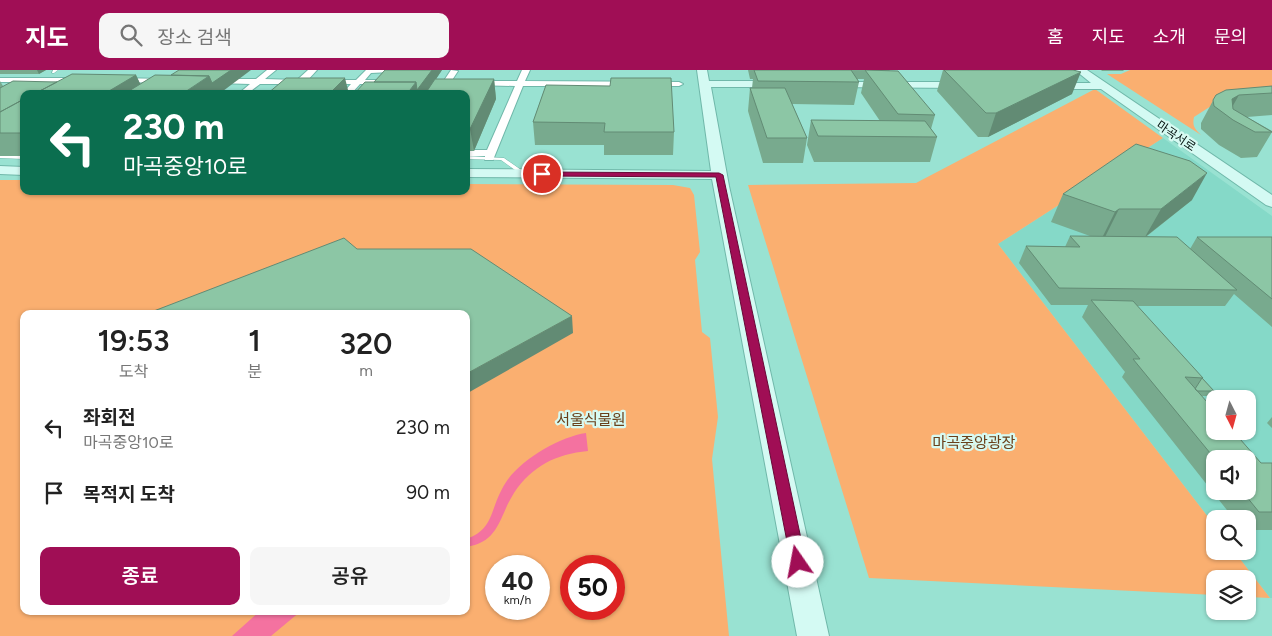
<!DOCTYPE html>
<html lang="ko">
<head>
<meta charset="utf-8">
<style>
  :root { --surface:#fff; --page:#f6f6f6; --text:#222; --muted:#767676; --accent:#a00e55 }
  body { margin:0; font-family:Figtree,"Noto Sans KR",sans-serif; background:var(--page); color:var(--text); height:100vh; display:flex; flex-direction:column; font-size:19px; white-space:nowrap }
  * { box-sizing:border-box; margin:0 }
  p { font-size:16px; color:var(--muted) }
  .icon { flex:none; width:28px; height:28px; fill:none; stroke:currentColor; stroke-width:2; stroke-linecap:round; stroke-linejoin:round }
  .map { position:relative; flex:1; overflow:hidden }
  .drawer { position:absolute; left:20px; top:240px; width:450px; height:305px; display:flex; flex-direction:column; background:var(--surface); border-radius:10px; box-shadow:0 1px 4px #0004 }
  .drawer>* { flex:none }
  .hud { position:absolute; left:20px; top:20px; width:450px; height:105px; border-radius:10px; box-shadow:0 1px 4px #0004; background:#0b6e4f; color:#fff; overflow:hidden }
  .needle { width:32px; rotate:174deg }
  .buttons { position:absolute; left:1206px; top:320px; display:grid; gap:10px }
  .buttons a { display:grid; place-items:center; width:50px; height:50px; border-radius:10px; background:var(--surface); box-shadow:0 1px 4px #0004; font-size:25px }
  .speed { position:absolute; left:485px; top:485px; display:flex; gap:10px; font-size:25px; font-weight:700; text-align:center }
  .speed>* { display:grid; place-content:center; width:65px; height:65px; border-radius:50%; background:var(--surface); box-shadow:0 1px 4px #0004; line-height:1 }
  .speed small { font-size:12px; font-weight:400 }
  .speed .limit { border:8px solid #d22; background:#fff; color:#111 }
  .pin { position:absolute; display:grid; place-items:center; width:42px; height:42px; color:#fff; margin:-21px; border:2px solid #fff; border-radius:50%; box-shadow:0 1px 5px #0007 }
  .me { position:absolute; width:55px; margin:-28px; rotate:348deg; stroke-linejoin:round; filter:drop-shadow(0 0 4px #0008) }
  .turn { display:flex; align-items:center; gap:18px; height:105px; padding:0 20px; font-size:22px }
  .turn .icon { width:65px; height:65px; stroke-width:2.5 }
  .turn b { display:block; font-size:35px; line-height:42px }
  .eta { display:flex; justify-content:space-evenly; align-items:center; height:85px; text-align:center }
  .eta b { font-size:30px; font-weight:600; line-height:35px }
  .primary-button { display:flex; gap:10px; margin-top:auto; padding:10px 20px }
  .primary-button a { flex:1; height:58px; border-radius:10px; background:var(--accent); color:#fff; font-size:20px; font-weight:600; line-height:58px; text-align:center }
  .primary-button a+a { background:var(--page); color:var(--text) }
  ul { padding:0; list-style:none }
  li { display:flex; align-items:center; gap:15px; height:65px; padding:0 20px }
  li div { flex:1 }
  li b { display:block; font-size:19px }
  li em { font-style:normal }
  header { display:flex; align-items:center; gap:30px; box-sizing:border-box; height:70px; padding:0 25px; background:var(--accent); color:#fff }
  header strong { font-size:24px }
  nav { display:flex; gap:28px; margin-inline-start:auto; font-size:18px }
  .search { width:350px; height:45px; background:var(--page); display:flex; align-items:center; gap:12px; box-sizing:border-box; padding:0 18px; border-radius:10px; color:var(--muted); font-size:19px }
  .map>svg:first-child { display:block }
</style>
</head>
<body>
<header>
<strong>지도</strong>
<div class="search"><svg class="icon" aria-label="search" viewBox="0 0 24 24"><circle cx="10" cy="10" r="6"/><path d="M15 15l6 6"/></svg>장소 검색</div>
<nav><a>홈</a><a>지도</a><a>소개</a><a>문의</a></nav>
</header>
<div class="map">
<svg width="1272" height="566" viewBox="0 0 1272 566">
  <rect width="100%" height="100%" fill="#99e2d2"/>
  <path fill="#85d9c8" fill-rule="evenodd" d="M1163 68 1272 146V528H1270L1234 481H1248V449H1215V456L998 174ZM1215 329H1248V361H1215ZM1215 389H1248V421H1215Z"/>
  <path fill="#faaf70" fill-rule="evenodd" d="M1130 0H1272V30L1222 29 1194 47C1192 56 1195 59 1201 65L1107 4H1121Z
    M1095 19 1163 68 998 174 1215 456V481H1234L1270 528 1248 527V509H1215V525L869 508 748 115 916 113Z
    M0 110H24V121H466V114L673 115 690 118 694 125 700 182 695 190 702 262 710 268 718 347 712 389 729 566H0ZM24 244H466V541H24ZM496 496H539V539H496ZM571 496H614V539H571Z"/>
  <path fill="#f472a0" d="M586 363 588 381C556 384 532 396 514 423 499 446 500 472 466 477V469C493 460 490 441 502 419 514 393 558 367 586 363Z
    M260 541H301L271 566H232Z"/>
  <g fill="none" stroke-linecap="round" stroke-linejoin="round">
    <g stroke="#70b8aa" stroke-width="1">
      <path id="lane" d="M53 0H58L54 3H52Z
        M0 86H24V89L0 88Z
        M466 86 504 88 527 104 522 105 501 90 466 89Z"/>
    </g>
    <g stroke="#70b8aa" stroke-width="2">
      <path id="street" d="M267 0H276L265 9 297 10 308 0H317C307 11 296 24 281 24L291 14H260L247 24H238L250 14 216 13 212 11 216 9H256Z
        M366 0H395L391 2 371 3 365 10H383L387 12 383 14H360L351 24H342L351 14H326L322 12 326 10H356Z
        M451 0 458 1 443 24H435Z
        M522 0H530L525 11 679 12 683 14 679 16H523L493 90H485V86H466V80H487L515 16 474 15 470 13 474 11H517Z
        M0 8H81L85 10 81 12H0Z
        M116 8 166 9 170 11 166 13 119 12 115 10Z"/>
    </g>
    <g stroke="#70b8aa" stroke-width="2">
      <path id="secondary" d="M697 0H707L709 11H781L787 14 781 17H711L729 116 829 566H797L712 109 466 107V99L711 101Z
        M1075 0H1087L1272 125V137L1266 135 1101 19H1047L1041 16 1047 13H1091Z
        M829 12H966L972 15 966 18 825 17 823 15Z
        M0 96 24 97V105L0 104Z"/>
    </g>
    <use href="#lane" fill="#fff" fill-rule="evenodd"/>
    <use href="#street" fill="#fff" fill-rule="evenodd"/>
    <use href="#secondary" fill="#d4faf3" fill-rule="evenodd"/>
  </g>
  <path fill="#78aa8e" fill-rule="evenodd" d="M0 0H46L39 4H0Z
    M385 0H442L436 9H494L496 29 474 81H466V24Z
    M748 0H889L935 45 931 59 937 67 930 92H814L807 75 811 50 880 51 861 23 864 9H857L859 12 854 35 792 34 807 68 803 93H763L748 41 750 18H752L753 9H750Z
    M943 0H1073L1072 24 988 67H978L937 21Z
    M1101 0H1124L1123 1H1102Z
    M136 5 140 14 219 24H24V86H0V11L3 16Z
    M546 15 674 62 673 85H604V75H535L533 52Z
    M1272 16V45L1247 47 1272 61V62L1257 87 1241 88 1219 75 1201 59V53L1216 25Z
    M1063 124 1192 130 1147 166 1190 179 1197 167H1272V257L1234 224 1225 236H1137L1214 321 1211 326H1201L1261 393H1272V460H1248V449H1234L1122 307 1125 302 1082 247 1088 235H1051L1019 193 1026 176 1065 177 1070 166H1090L1051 152ZM1215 389 1248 421H1215Z
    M1272 347V358L1267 353Z"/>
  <path fill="#628b74" d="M37 0H46L39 4Z
    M231 0H251L219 24H182L209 6Z
    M432 0H442L426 24H407L416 12Z
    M1081 2 1072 24 988 67 996 43Z
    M136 5 145 24H104Z
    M345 8 349 24H329Z
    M494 9 496 29 474 81 470 59Z
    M1239 25 1227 46 1232 29Z
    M1207 103 1192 130 1145 167 1161 139Z
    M1119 139 1105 167 1101 170 1115 142Z
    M572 246 573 263 466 324V304Z"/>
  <path fill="#8cc6a5" stroke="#628b74" d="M179 0H231L212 13 209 6 171 5Z
    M385 0H432L417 20 416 12H374Z
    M754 0H851L859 12 758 11Z
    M865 0 898 1 935 45 898 44Z
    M944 0H1073L1081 2 996 43H986Z
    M72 4 136 5 104 24H34Z
    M155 5 209 6 182 24H124Z
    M286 8H345L329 24H267Z
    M611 8H671L674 62H604L605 53 533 52 546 15 610 16Z
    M435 9H494L470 59H466V24H425Z
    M13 11 57 12 34 24H24V29L0 42V18Z
    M365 12H416L407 24H354Z
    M1272 16V23L1239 25 1232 29 1233 39 1272 62H1255L1233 50 1214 36 1213 30 1216 25 1226 20Z
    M750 18H785L807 68H767Z
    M24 29V63H0V42Z
    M811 50 925 51 937 67 818 66Z
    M1136 74 1190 91 1207 103 1161 139H1119L1115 142 1063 124Z
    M1070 166 1177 167 1237 220 1059 218 1026 176 1080 177Z
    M1197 167H1272V229Z
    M344 168 357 179H471L572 246 466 304V244H146Z
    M1091 230 1133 231 1203 308 1185 307 1215 341V361H1233L1261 393H1272V442H1259L1242 421H1248V389H1215L1133 289H1140Z
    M1202 308 1214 321H1197L1195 319Z"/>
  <path fill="#a00e55" stroke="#680937" d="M540 102 719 103 723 105 806 492 804 497 798 499 793 497 791 492 716 107 542 106 539 104Z"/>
  <g text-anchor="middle" stroke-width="4.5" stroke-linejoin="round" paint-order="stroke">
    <g font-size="12" fill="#000f0c" stroke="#d7faf2">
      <text transform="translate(1176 66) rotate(34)" y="4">마곡서로</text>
    </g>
    <g font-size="15" fill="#6a401a" stroke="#d7faf2">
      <text x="591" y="355">서울식물원</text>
      <text x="974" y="378">마곡중앙광장</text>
    </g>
  </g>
</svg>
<div class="buttons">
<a><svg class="needle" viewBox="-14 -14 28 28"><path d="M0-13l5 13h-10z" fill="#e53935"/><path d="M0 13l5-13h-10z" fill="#767676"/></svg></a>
<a><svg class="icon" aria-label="sound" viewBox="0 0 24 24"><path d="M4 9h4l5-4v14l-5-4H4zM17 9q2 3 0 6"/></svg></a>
<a><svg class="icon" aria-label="search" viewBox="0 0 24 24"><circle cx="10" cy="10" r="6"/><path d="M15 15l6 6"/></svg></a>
<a><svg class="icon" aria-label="layers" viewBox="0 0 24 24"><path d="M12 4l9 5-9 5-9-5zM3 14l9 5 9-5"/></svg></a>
</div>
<div class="speed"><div>40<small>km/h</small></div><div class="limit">50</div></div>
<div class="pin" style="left:542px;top:104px;background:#d93025"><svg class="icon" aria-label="arrive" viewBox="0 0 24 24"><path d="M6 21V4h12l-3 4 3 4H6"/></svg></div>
<svg class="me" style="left:798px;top:492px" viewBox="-20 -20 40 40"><circle r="19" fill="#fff"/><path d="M0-13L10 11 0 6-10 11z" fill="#a00e55"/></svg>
<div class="hud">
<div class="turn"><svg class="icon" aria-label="left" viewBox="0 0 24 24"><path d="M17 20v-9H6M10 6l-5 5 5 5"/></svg><div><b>230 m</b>마곡중앙10로</div></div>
</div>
<section class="drawer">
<div class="eta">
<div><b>19:53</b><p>도착</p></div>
<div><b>1</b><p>분</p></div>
<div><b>320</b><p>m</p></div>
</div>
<ul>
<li><svg class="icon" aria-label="left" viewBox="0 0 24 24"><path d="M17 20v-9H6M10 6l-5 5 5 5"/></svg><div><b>좌회전</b><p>마곡중앙10로</p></div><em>230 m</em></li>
<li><svg class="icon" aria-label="arrive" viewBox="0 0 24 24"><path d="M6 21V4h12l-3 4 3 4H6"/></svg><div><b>목적지 도착</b></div><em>90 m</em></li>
</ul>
<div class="primary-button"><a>종료</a><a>공유</a></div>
</section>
</div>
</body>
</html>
